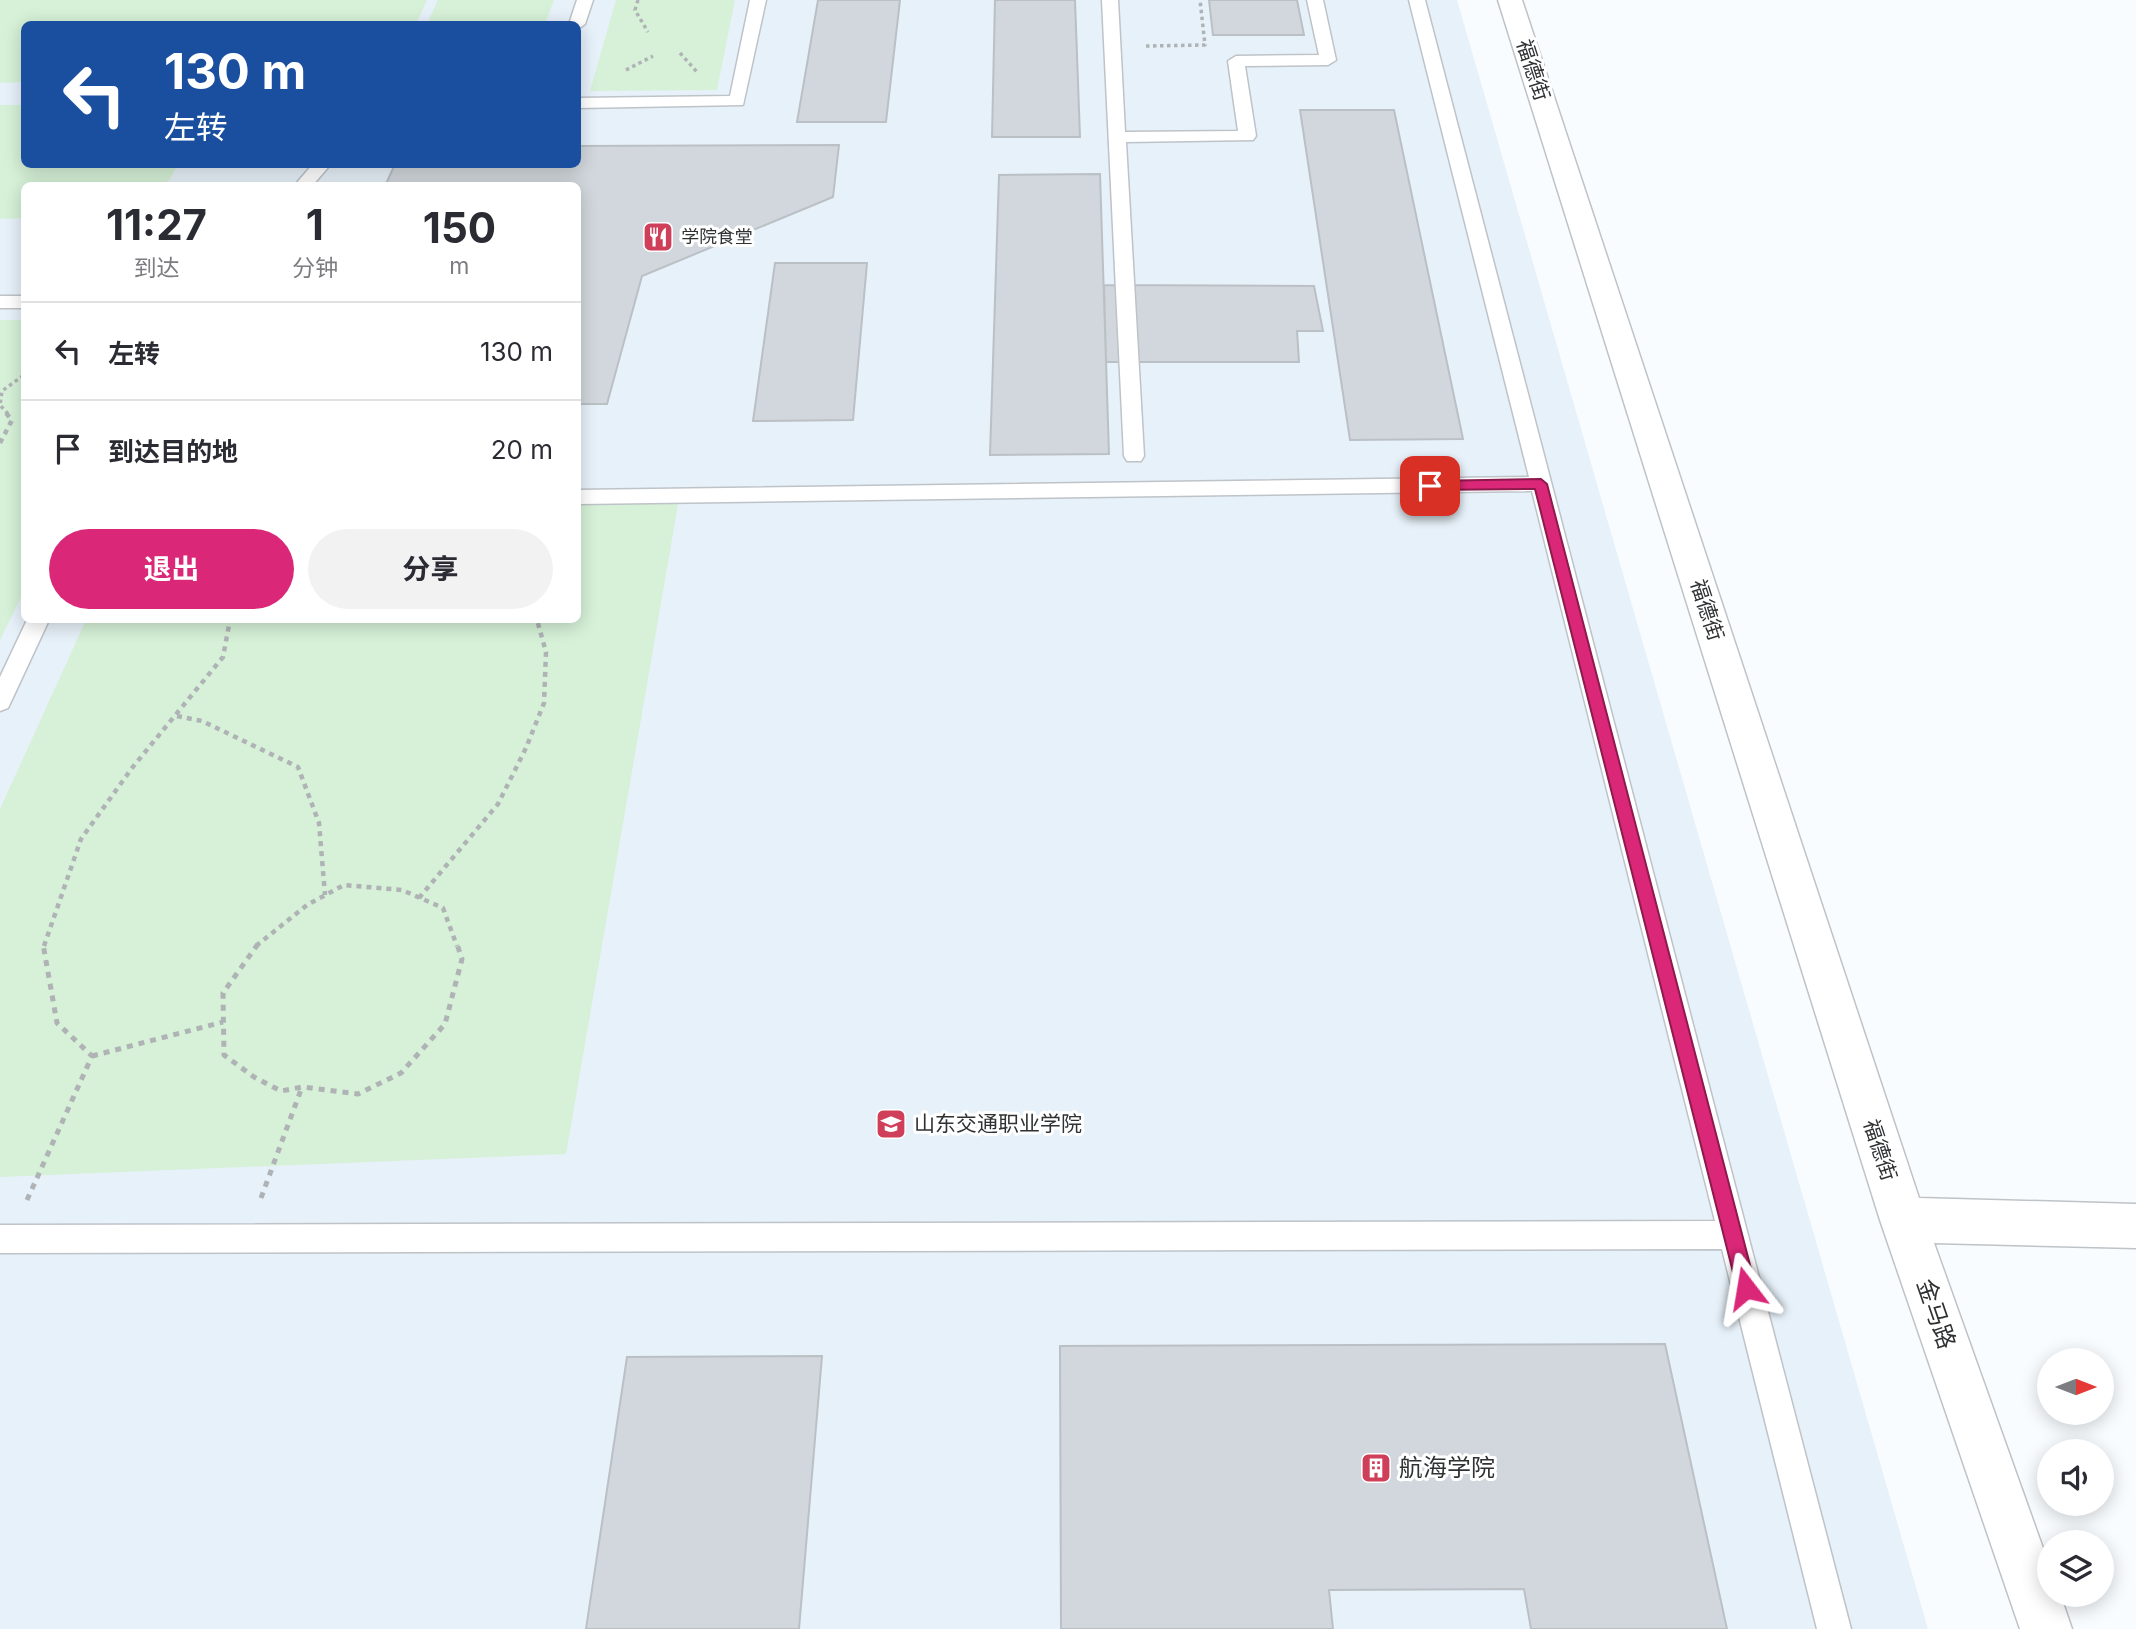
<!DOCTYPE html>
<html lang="zh">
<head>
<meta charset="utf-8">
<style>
  :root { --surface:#fff; --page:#f2f2f3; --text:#2b2b33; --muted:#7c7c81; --line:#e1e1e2; --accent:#db2777 }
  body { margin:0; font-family:Inter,"Noto Sans SC",sans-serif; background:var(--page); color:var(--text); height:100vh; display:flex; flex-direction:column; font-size:26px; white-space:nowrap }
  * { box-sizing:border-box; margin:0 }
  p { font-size:23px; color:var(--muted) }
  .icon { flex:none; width:38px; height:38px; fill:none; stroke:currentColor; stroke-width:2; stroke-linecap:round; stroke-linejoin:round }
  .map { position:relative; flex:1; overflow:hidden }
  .side { position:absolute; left:21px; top:182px; width:560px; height:441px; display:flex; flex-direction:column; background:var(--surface); border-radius:10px; box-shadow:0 4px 18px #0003 }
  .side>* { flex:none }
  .guide { position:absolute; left:21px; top:21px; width:560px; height:147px; border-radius:10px; box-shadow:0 4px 18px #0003; background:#1a4fa0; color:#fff; overflow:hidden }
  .needle { width:46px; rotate:90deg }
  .tools { position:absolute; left:2037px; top:1348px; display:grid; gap:14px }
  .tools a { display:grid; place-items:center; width:77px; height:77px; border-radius:50%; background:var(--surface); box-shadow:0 4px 18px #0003; font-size:35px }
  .pin { position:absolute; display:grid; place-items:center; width:60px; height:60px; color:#fff; margin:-30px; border-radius:14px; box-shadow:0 4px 10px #0006 }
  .me { position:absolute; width:77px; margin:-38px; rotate:346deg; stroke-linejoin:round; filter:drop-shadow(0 0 5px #0008) }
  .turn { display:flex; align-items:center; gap:24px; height:147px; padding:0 28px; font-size:32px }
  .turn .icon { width:91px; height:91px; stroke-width:2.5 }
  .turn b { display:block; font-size:49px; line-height:60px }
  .eta { display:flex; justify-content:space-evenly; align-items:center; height:119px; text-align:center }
  .eta b { font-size:42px; font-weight:700; line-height:49px }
  .primary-button { display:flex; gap:14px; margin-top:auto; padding:14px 28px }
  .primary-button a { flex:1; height:80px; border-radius:42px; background:var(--accent); color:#fff; font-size:28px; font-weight:700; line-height:80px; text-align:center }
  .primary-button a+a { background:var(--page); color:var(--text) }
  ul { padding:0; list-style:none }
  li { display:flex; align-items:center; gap:21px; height:98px; padding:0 28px; border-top:2px solid var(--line) }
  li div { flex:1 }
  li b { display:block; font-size:26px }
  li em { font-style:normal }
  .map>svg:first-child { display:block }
</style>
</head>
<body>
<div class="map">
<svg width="2136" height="1629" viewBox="0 0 2136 1629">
  <rect width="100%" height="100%" fill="#f8fcff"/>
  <path fill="#e7f1f9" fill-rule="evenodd" d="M0 0H1457L1928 1629H0ZM24 24H578V164H24ZM24 186H578V620H24Z"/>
  <path fill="#d6f1d7" d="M0 0H427L416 24H24V82L0 83Z
    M438 0H554L545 24H427Z
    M616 0H735L717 90 590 91Z
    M0 105H24V164L178 165 166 185 24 186V218L0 219Z
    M0 320H24V591L0 640Z
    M680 493 566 1154 0 1177V809L86 620H578V495Z"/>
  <path fill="#d1d7dc" stroke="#bbc0c5" stroke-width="2" d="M818 0H900L886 122H797Z
    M995 0H1075L1080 137H992Z
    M1209 0H1297L1304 35H1213Z
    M1300 110H1394L1463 439 1350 440Z
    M839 145 833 197 642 276 607 404H578V186H385L395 164H578V146Z
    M1100 174 1109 454 990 455 999 175Z
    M775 263H867L853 420 753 421Z
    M1104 285 1314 286 1323 331H1297L1299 362H1106Z
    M1665 1344 1727 1629H1531L1524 1589 1329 1590 1333 1629H1061L1060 1346Z
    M822 1356 799 1629H586L627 1357Z"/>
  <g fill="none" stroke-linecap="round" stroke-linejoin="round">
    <g stroke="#bec3c8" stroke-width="3">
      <path id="service" d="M577 0H593L585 24 578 29V24H569Z
        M750 0H766L743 105 578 108V98L730 96Z
        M1102 0H1118L1125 132 1238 131 1228 61 1236 56 1319 55 1307 0H1323L1336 60 1328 65 1245 66 1256 136 1253 140 1126 142 1144 456 1141 461H1127L1124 456Z
        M1409 0H1425L1851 1629H1817L1722 1249 0 1253V1225L1715 1221 1532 491 578 504V490L1529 477Z
        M313 164H331L312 186H294Z
        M0 296H24V308H0Z
        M27 620H49L8 708 0 711V677Z"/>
    </g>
    <g stroke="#bec3c8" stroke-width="3">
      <path id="tertiary" d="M1498 0H1522L1919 1198 2136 1204V1248L1934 1243 2049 1565V1594H2060L2072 1629H2020L1880 1220Z"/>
    </g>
    <path stroke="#afb3b5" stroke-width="3.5" stroke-dasharray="3.5 3.5" stroke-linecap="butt" d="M638 0 635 10 648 32
      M1146 46 1205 45 1200 0
      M680 53 697 72
      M626 70 653 56
      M8 414 0 405 2 391 24 375"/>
    <path stroke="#afb3b5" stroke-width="4.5" stroke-dasharray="5 5" stroke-linecap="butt" d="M0 443 12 420 6 413
      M177 716 202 721 298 767 319 823 325 895
      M419 898 498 804 526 748 544 703 546 652 537 620
      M44 946 81 839 132 768 223 657 230 620
      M256 946 307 905 344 885 402 890 443 908 457 946"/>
    <path stroke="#afb3b5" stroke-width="5" stroke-dasharray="6 6" stroke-linecap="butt" d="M258 944 223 993 224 1055 254 1077 281 1091 302 1087 358 1094 401 1073 445 1024 462 959 457 944
      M92 1056 223 1022
      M261 1198 302 1087
      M27 1200 92 1056 57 1023 43 944"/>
    <use href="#service" fill="#fff" fill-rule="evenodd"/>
    <use href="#tertiary" fill="#fff" fill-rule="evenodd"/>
  </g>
  <path fill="#db2777" stroke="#8e194d" stroke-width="2" d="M1541 479 1547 484 1756 1288 1753 1294 1746 1297 1740 1294 1737 1288 1535 489 1430 490 1424 486 1430 481Z"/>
  <defs>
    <g id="restaurant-square" transform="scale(1.575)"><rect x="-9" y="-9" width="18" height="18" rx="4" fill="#cf3f59" stroke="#fff"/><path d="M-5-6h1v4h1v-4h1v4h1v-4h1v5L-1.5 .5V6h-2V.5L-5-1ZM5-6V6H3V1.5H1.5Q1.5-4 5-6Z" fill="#fff"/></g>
    <g id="university-square" transform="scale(1.575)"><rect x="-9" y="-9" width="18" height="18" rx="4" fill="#cf3f59" stroke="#fff"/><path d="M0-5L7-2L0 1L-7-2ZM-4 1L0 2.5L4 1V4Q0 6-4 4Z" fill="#fff"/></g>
    <g id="building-square" transform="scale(1.575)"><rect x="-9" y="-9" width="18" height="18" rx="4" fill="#cf3f59" stroke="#fff"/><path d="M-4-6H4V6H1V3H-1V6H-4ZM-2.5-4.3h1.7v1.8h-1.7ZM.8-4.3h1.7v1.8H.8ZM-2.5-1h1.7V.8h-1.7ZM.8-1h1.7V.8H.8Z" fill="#fff"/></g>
  </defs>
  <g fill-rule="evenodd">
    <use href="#restaurant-square" x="658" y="237"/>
    <use href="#university-square" x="891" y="1124"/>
    <use href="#building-square" x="1376" y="1468"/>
  </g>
  <g text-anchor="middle" stroke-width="6" stroke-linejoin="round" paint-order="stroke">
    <g font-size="18" fill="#2f3133" stroke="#fff" text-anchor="start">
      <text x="681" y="243">学院食堂</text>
    </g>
    <g font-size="21" fill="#2f3133" stroke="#fff">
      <text transform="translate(1533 70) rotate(72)" y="7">福德街</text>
      <text transform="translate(1707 610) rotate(72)" y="7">福德街</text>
      <text transform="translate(1880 1150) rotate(72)" y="7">福德街</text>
    </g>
    <g font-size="21" fill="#2f3133" stroke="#fff" text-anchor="start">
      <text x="914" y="1131">山东交通职业学院</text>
    </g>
    <g font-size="24" fill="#2f3133" stroke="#fff">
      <text transform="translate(1936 1314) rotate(71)" y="8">金马路</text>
    </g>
    <g font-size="24" fill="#2f3133" stroke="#fff" text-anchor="start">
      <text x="1399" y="1476">航海学院</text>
    </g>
  </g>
</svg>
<div class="tools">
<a><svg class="needle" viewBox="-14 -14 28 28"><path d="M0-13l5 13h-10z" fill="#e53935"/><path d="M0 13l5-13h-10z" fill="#7c7c81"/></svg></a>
<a><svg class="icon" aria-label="sound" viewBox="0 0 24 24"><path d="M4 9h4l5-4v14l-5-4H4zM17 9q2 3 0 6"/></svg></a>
<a><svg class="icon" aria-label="layers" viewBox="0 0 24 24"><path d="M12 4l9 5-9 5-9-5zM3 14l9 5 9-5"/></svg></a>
</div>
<div class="pin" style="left:1430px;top:486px;background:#d93025"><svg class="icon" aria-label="arrive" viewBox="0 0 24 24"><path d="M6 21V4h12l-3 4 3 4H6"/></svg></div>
<svg class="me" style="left:1746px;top:1288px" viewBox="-20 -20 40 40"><path d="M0-17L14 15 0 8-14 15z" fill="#db2777" stroke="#fff" stroke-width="4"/></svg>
<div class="guide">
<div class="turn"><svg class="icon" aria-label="left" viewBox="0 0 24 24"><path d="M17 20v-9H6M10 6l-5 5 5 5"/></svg><div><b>130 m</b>左转</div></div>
</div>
<section class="side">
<div class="eta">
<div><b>11:27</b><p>到达</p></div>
<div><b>1</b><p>分钟</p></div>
<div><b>150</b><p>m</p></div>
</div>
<ul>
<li><svg class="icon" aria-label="left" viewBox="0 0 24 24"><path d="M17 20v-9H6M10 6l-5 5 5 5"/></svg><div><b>左转</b></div><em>130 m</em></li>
<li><svg class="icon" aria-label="arrive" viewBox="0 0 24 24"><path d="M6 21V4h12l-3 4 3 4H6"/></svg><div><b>到达目的地</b></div><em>20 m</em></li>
</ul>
<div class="primary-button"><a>退出</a><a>分享</a></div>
</section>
</div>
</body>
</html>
